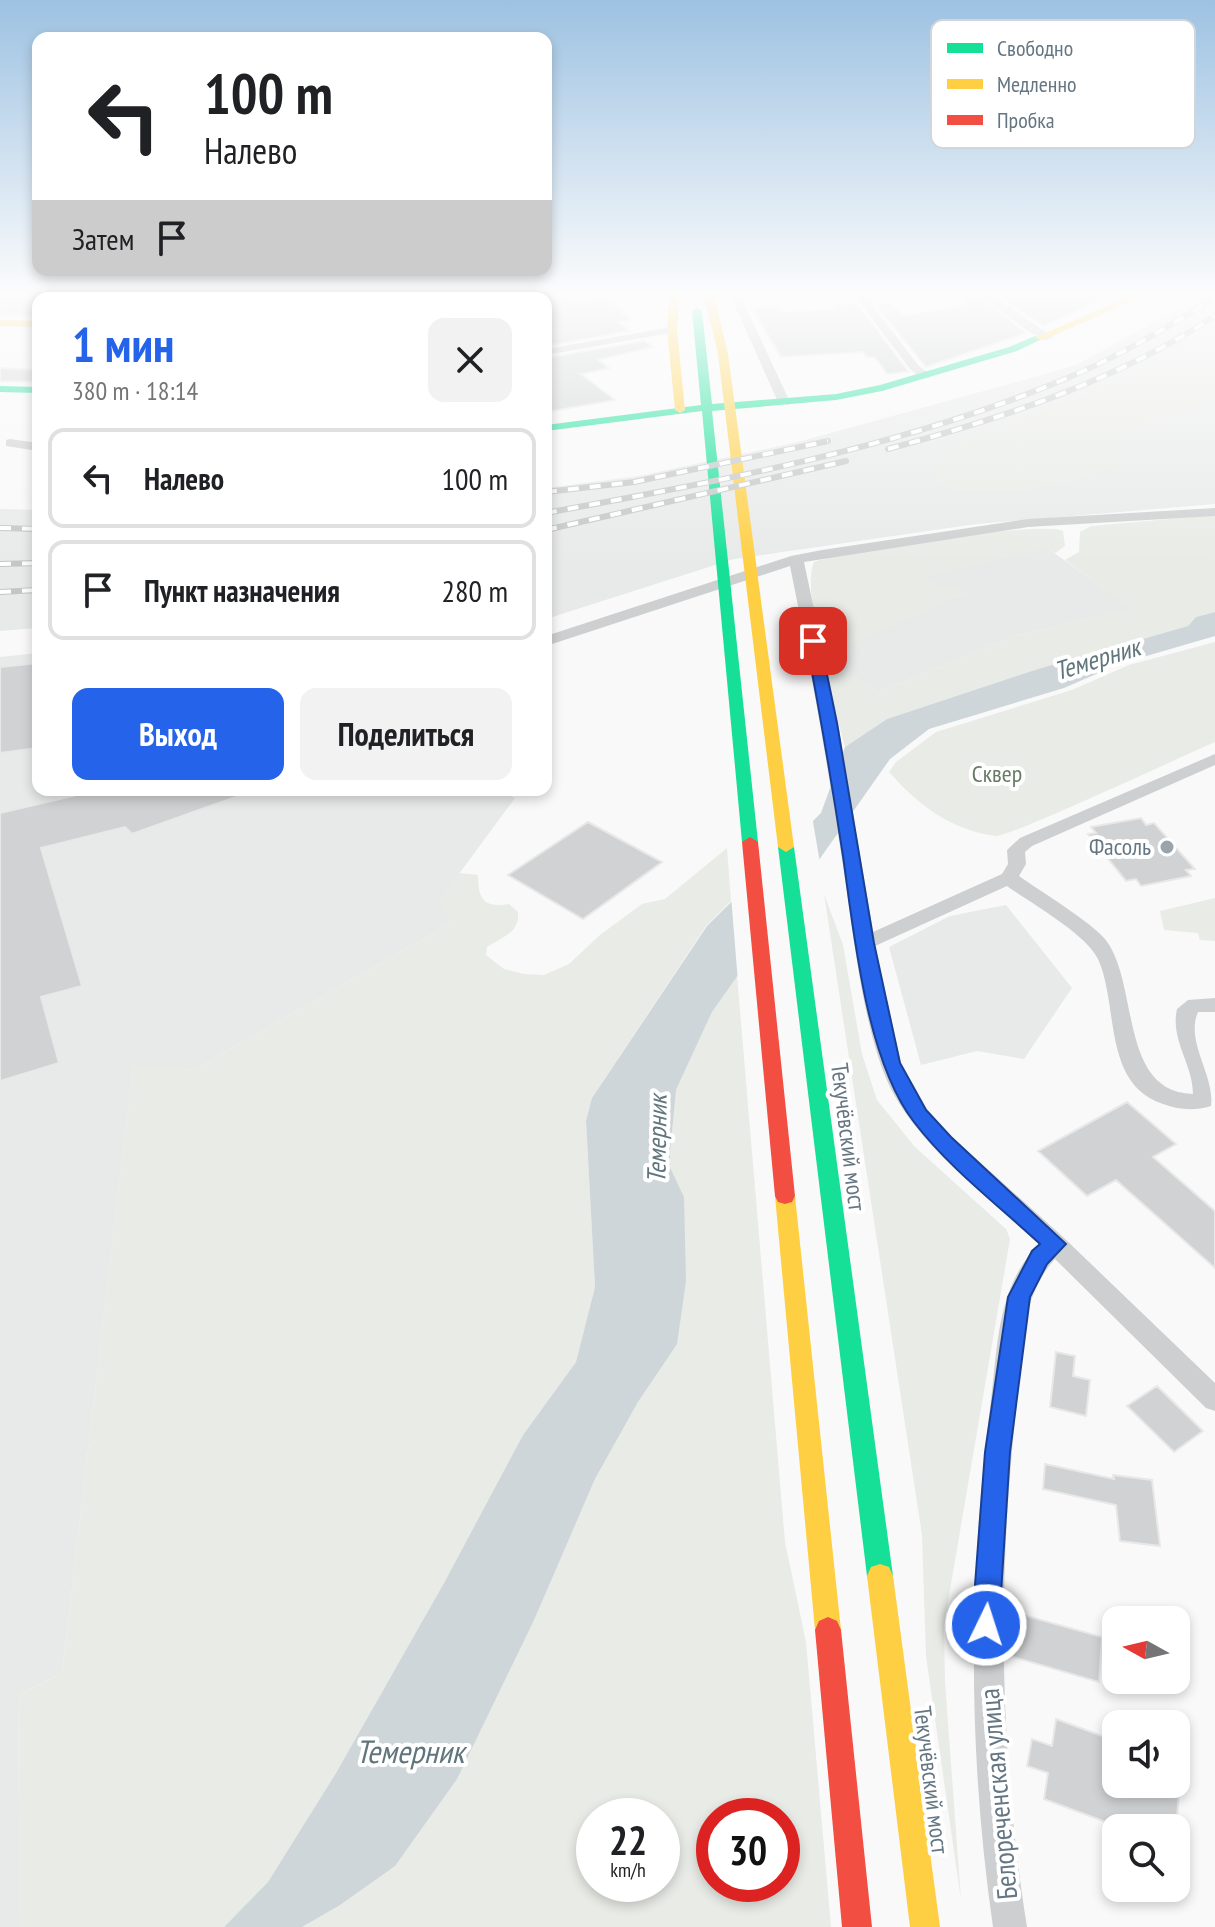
<!DOCTYPE html>
<html lang="ru">
<head>
<meta charset="utf-8">
<style>
  :root { --surface:#fff; --page:#f2f2f2; --text:#202124; --muted:#757577; --line:#e0e0e0; --accent:#2563eb }
  body { margin:0; font-family:"PT Sans Narrow",sans-serif; background:var(--page); color:var(--text); height:100vh; display:flex; flex-direction:column; font-size:30px; white-space:nowrap }
  * { box-sizing:border-box; margin:0 }
  p { font-size:26px; color:var(--muted) }
  .icon { flex:none; width:44px; height:44px; fill:none; stroke:currentColor; stroke-width:2; stroke-linecap:round; stroke-linejoin:round }
  .map { position:relative; flex:1; overflow:hidden }
  .drawer { position:absolute; left:32px; top:292px; width:520px; height:504px; display:flex; flex-direction:column; background:var(--surface); border-radius:16px; box-shadow:0 4px 12px #0003 }
  .drawer>* { flex:none }
  .top-card { position:absolute; left:32px; top:32px; width:520px; height:244px; border-radius:16px; box-shadow:0 4px 12px #0003; background:#fff; color:var(--text); overflow:hidden }
  .needle { width:52px; rotate:278deg }
  .fabs { position:absolute; left:1102px; top:1606px; display:grid; gap:16px }
  .fabs a { display:grid; place-items:center; width:88px; height:88px; border-radius:16px; background:var(--surface); box-shadow:0 4px 12px #0003; font-size:40px }
  .speed { position:absolute; left:576px; top:1798px; display:flex; gap:16px; font-size:40px; font-weight:700; text-align:center }
  .speed>* { display:grid; place-content:center; width:104px; height:104px; border-radius:50%; background:var(--surface); box-shadow:0 4px 12px #0003; line-height:1 }
  .speed small { font-size:20px; font-weight:400 }
  .speed .limit { border:12px solid #d22; background:#fff; color:#111 }
  .pin { position:absolute; display:grid; place-items:center; width:68px; height:68px; color:#fff; margin:-34px; border-radius:16px; box-shadow:0 4px 12px #0006 }
  .me { position:absolute; width:88px; margin:-44px; rotate:4deg; stroke-linejoin:round; filter:drop-shadow(0 0 6px #0008) }
  .turn { display:flex; align-items:center; gap:28px; height:168px; padding:0 40px; font-size:36px }
  .turn .icon { width:104px; height:104px; stroke-width:2.5 }
  .turn b { display:block; font-size:56px; line-height:68px }
  .then { display:flex; align-items:center; height:76px; padding:0 40px; background:#0003; gap:16px; font-size:30px }
  .round { display:grid; place-items:center; flex:none; width:84px; height:84px; border-radius:16px; background:var(--page) }
  .summary { display:flex; align-items:center; justify-content:space-between; height:136px; padding:0 40px }
  h1 { font-size:48px; font-weight:700; line-height:60px; color:var(--accent) }
  .button { display:flex; gap:16px; margin-top:auto; padding:16px 40px }
  .button a { flex:1; height:92px; border-radius:16px; background:var(--accent); color:#fff; font-size:32px; font-weight:700; line-height:92px; text-align:center }
  .button a+a { background:var(--page); color:var(--text) }
  ul { padding:0; list-style:none }
  li { display:flex; align-items:center; gap:24px; height:100px; margin:0 16px 12px; padding:0 24px; border:4px solid var(--line); border-radius:16px }
  li div { flex:1 }
  li b { display:block; font-size:30px }
  li em { font-style:normal }
  .map>svg:first-child { display:block }
</style>
</head>
<body>
<div class="map">
<svg width="1215" height="1927" viewBox="0 0 1215 1927">
  <rect width="100%" height="100%" fill="#f9f9f9"/>
  <path fill="#e8e9e9" d="M1204 295H1215V504L976 524 734 559 546 619V488L639 476 798 442 1038 376 1076 365Z
    M0 509 38 510V628L0 631Z
    M1046 547 1132 609 1018 635 878 692 823 658 885 627 952 598 967 594 945 590 922 577Z
    M38 653V790H498L515 798 439 901 451 923 195 1069 133 1066 62 1673 18 1695 20 1927H0V657Z
    M1006 905 1072 988 1024 1059 977 1051 921 1065 889 947 950 916Z"/>
  <path fill="#e8ebe6" fill-rule="evenodd" d="M1215 332V360L1209 367 1215 375V399L1207 406 1140 425 1112 447 1121 458 1117 468C1062 481 989 509 935 483L936 469 947 465 931 453 1150 368Z
    M1215 515V612L1196 617 1188 626 1038 669 887 719 845 747C836 709 800 595 814 562 843 551 1043 520 1063 531L1065 546 1055 553 1046 547 924 577 945 590 958 586 968 594 952 598 824 658 878 692 1018 635 1131 609 1065 560 1079 552 1080 532 1091 526Z
    M1215 642V742C1187 754 1010 837 996 836 951 830 918 805 889 772L896 762 936 732 1072 690 1129 665Z
    M727 848 731 901 706 926 592 1098 586 1122 595 1287 576 1362 523 1435 444 1583 336 1773 268 1882 224 1927H20L18 1695 62 1673 133 1065 195 1069 451 923 438 901 459 873 478 875C478 900 484 908 509 904L518 912C520 933 503 936 487 947L486 955 504 969 524 974 544 975 569 964 600 935 642 904 665 899Z
    M824 894 843 945 862 1054 877 1100 915 1147 1006 1229 1010 1239 944 1625 945 1682 961 1900 926 1656 922 1535Z
    M1215 898V941L1200 940 1198 933 1164 930 1160 911Z
    M737 975 785 1542 806 1642 831 1927H302L395 1866 535 1618 595 1479 638 1402 676 1344 684 1197 669 1165 676 1090 712 1012ZM594 1816H662V1884H594ZM714 1816H782V1884H714Z"/>
  <path fill="#ced6d9" d="M1215 612V636L1119 664 1064 688 929 729 890 759 712 1012 676 1090 669 1165 684 1197 686 1281 677 1344 638 1402 595 1479 535 1618 457 1779 395 1866 340 1905 302 1927H224L268 1882 336 1773 444 1583 523 1435 576 1362 595 1287 586 1121 592 1098 707 926 821 813 845 747 887 719 1038 669 1188 626 1196 617Z"/>
  <path fill="#f9f9f9" d="M812 816 820 863 738 982 731 896Z"/>
  <path fill="#d0d2d3" stroke="#e8e8e8" stroke-width="2" d="M0 295H68L64 298H38V316L0 315Z
    M546 295H558L569 302 604 298 627 312 622 313 632 320 618 322 630 331 546 346Z
    M959 295H978L1026 333 926 367 875 304 890 302 904 316 967 305Z
    M997 295H1113L1043 326Z
    M856 303 909 372 887 374 875 357H867L863 352 781 357 752 308 779 306 783 312 837 309 834 305Z
    M644 341 653 347 598 360 609 368 581 374 615 400 553 411 546 405V358Z
    M0 368 38 370V382L0 381Z
    M38 663V748L0 753V667Z
    M98 790H247V793L132 834 125 827 41 848 82 986 41 997 59 1063 0 1081V813Z
    M1141 818 1146 825 1154 823 1195 869 1186 870 1191 876 1141 886 1136 879 1126 881 1088 834 1096 833 1091 827Z
    M588 822 662 862 583 919 508 875Z
    M1127 1102 1176 1144 1153 1157 1215 1211V1268L1116 1180 1087 1196 1038 1151Z
    M1056 1352 1075 1356 1073 1376 1090 1380 1086 1416 1050 1407Z
    M1157 1386 1203 1431 1174 1452 1127 1406Z
    M1045 1464 1114 1479 1113 1475 1152 1480 1160 1546 1120 1541 1116 1505 1043 1489Z
    M1016 1613 1102 1637 1099 1682 1010 1656Z
    M1056 1719 1116 1741V1784H1180L1176 1828H1122L1044 1799 1048 1773 1027 1766 1032 1739 1052 1746Z"/>
  <g fill="none" stroke-linecap="round" stroke-linejoin="round">
    <path fill="#cecfd0" fill-rule="evenodd" d="M252 295H262V298H252Z
      M730 295H740L790 402 788 405 778 402Z
      M854 295H913L870 302 918 365 929 374V378H921L910 369Z
      M981 295H992L1053 337 1047 340 1029 332Z
      M672 327 676 328V332L546 355V349Z
      M10 439 38 443V451L6 446V440Z
      M1215 508V516L1028 527 804 562 838 723 873 932 1002 874 1008 864 1007 850 1020 838 1215 754V765L1032 846 1025 852 1026 864 1019 876C1040 891 1091 922 1105 939 1140 983 1118 1092 1193 1094 1193 1064 1170 1040 1177 1009L1188 1000 1215 998V1012H1198C1185 1042 1215 1075 1211 1106 1194 1111 1180 1110 1163 1104 1102 1084 1119 1005 1098 959 1085 933 1032 904 1007 886L875 946 901 1063 927 1109 951 1136 1063 1237 1215 1383V1411L1206 1408 1055 1259C1019 1298 1023 1353 1017 1402 997 1579 999 1752 1027 1927H993C968 1754 968 1582 990 1408 998 1351 995 1288 1039 1244 989 1197 925 1152 892 1091 862 1032 853 926 842 859 827 761 810 663 790 566L546 646V636L791 556 822 550 1028 519Z"/>
    <path fill="#16e098" fill-rule="evenodd" d="M479 295H503L497 298H472Z
      M697 308 702 311 712 404 836 394 880 385 1009 347 1035 336 1044 338 1017 351 882 391 836 400 712 411 758 842 750 847 742 842 702 411 546 431V425L701 405 692 311Z
      M0 386 38 387V393L0 392Z
      M786 842 794 847 893 1576 889 1585 880 1588 871 1585 867 1576 778 847Z"/>
    <path fill="#ffcf43" fill-rule="evenodd" d="M669 295H679L677 330 685 410 680 413 675 410 667 330Z
      M704 295H714L728 354 794 847 786 852 778 847 718 354Z
      M1133 295H1146L1043 340 1034 338Z
      M0 320 38 321V327L0 326Z
      M785 1188 792 1190 795 1196 841 1630 837 1639 828 1643 819 1639 815 1630 775 1196 778 1190Z
      M880 1564 889 1567 893 1576 940 1927H910L867 1576 871 1567Z"/>
    <path fill="#f24e42" fill-rule="evenodd" d="M750 837 758 842 795 1196 792 1202 785 1204 778 1202 775 1196 742 842Z
      M828 1617 837 1621 841 1630 872 1927H842L815 1630 819 1621Z"/>
    <g stroke="#c3c5c6" stroke-width="6">
      <path id="rail" d="M888 449C1003 418 1114 382 1215 316
        M546 492 634 482 828 441
        M546 513C721 481 900 448 1065 379 1118 357 1166 328 1215 298
        M0 528 38 529
        M546 530 846 461
        M0 564 38 563
        M0 592 38 590"/>
    </g>
    <use href="#rail" stroke="#fff" stroke-width="4" stroke-dasharray="11" stroke-linecap="butt"/>
  </g>
  <linearGradient id="sky" x2="0" y2="1"><stop stop-color="#9dc2e2"/><stop offset="0.52" stop-color="#fcfcfc"/><stop offset="1" stop-color="#fcfcfc" stop-opacity="0"/></linearGradient>
  <rect width="1215" height="565" fill="url(#sky)"/>
  <path fill="#2563eb" stroke="#184099" stroke-width="2" d="M813 637 820 641 837 723 874 943 900 1063 926 1110 951 1137 1066 1244 1047 1264 1030 1297 1010 1452 999 1625 995 1635 986 1638 976 1635 972 1625 985 1452 1008 1297 1032 1251 1040 1244C998 1205 949 1168 914 1122 866 1060 854 934 843 856 832 784 820 713 806 641Z"/>
  <circle fill="#99a4ac" stroke="#fff" stroke-width="3" cx="1167" cy="847" r="8"/>
  <g text-anchor="middle" stroke-width="8" stroke-linejoin="round" paint-order="stroke">
    <g font-size="24" fill="#687a64" stroke="#fff">
      <text x="997" y="782">Сквер</text>
    </g>
    <g font-size="24" fill="#657683" stroke="#fff" text-anchor="end">
      <text x="1151" y="855">Фасоль</text>
    </g>
    <g font-size="24" fill="#657683" stroke="#fff">
      <text transform="translate(848 1137) rotate(83)" y="8">Текучёвский мост</text>
      <text transform="translate(931 1780) rotate(83)" y="8">Текучёвский мост</text>
    </g>
    <g font-size="26" font-style="italic" fill="#60757c" stroke="#fff">
      <text transform="translate(1097 659) rotate(-17)" y="9">Темерник</text>
      <text transform="translate(657 1139) rotate(-89)" y="9">Темерник</text>
    </g>
    <g font-size="28" fill="#657683" stroke="#fff">
      <text transform="translate(998 1794) rotate(-95)" y="10">Белореченская улица</text>
    </g>
    <g font-size="32" font-style="italic" fill="#60757c" stroke="#fff">
      <text x="410" y="1763">Темерник</text>
    </g>
  </g>
  <rect x="931" y="20" width="264" height="128" rx="12" fill="#fff" stroke="#d1d6da" stroke-width="2"/>
  <rect x="947" y="43" width="36" height="10" fill="#16e098"/>
  <rect x="947" y="79" width="36" height="10" fill="#ffcf43"/>
  <rect x="947" y="115" width="36" height="10" fill="#f24e42"/>
  <g font-size="22" fill="#657683">
    <text x="997" y="56">Свободно</text>
    <text x="997" y="92">Медленно</text>
    <text x="997" y="128">Пробка</text>
  </g>
</svg>
<div class="fabs">
<a><svg class="needle" viewBox="-14 -14 28 28"><path d="M0-13l5 13h-10z" fill="#e53935"/><path d="M0 13l5-13h-10z" fill="#757577"/></svg></a>
<a><svg class="icon" aria-label="sound" viewBox="0 0 24 24"><path d="M4 9h4l5-4v14l-5-4H4zM17 9q2 3 0 6"/></svg></a>
<a><svg class="icon" aria-label="search" viewBox="0 0 24 24"><circle cx="10" cy="10" r="6"/><path d="M15 15l6 6"/></svg></a>
</div>
<div class="speed"><div>22<small>km/h</small></div><div class="limit">30</div></div>
<div class="pin" style="left:813px;top:641px;background:#d93025"><svg class="icon" aria-label="arrive" viewBox="0 0 24 24"><path d="M6 21V4h12l-3 4 3 4H6"/></svg></div>
<svg class="me" style="left:986px;top:1625px" viewBox="-20 -20 40 40"><circle r="17" fill="#2563eb" stroke="#fff" stroke-width="3"/><path d="M0-11L8 9 0 5-8 9z" fill="#fff"/></svg>
<div class="top-card">
<div class="turn"><svg class="icon" aria-label="left" viewBox="0 0 24 24"><path d="M17 20v-9H6M10 6l-5 5 5 5"/></svg><div><b>100 m</b>Налево</div></div>
<div class="then">Затем<svg class="icon" aria-label="arrive" viewBox="0 0 24 24"><path d="M6 21V4h12l-3 4 3 4H6"/></svg></div>
</div>
<section class="drawer">
<div class="summary"><div><h1>1 мин</h1><p>380 m · 18:14</p></div><a class="round"><svg class="icon" aria-label="close" viewBox="0 0 24 24"><path d="M6 6l12 12M18 6L6 18"/></svg></a></div>
<ul>
<li><svg class="icon" aria-label="left" viewBox="0 0 24 24"><path d="M17 20v-9H6M10 6l-5 5 5 5"/></svg><div><b>Налево</b></div><em>100 m</em></li>
<li><svg class="icon" aria-label="arrive" viewBox="0 0 24 24"><path d="M6 21V4h12l-3 4 3 4H6"/></svg><div><b>Пункт назначения</b></div><em>280 m</em></li>
</ul>
<div class="button"><a>Выход</a><a>Поделиться</a></div>
</section>
</div>
</body>
</html>
